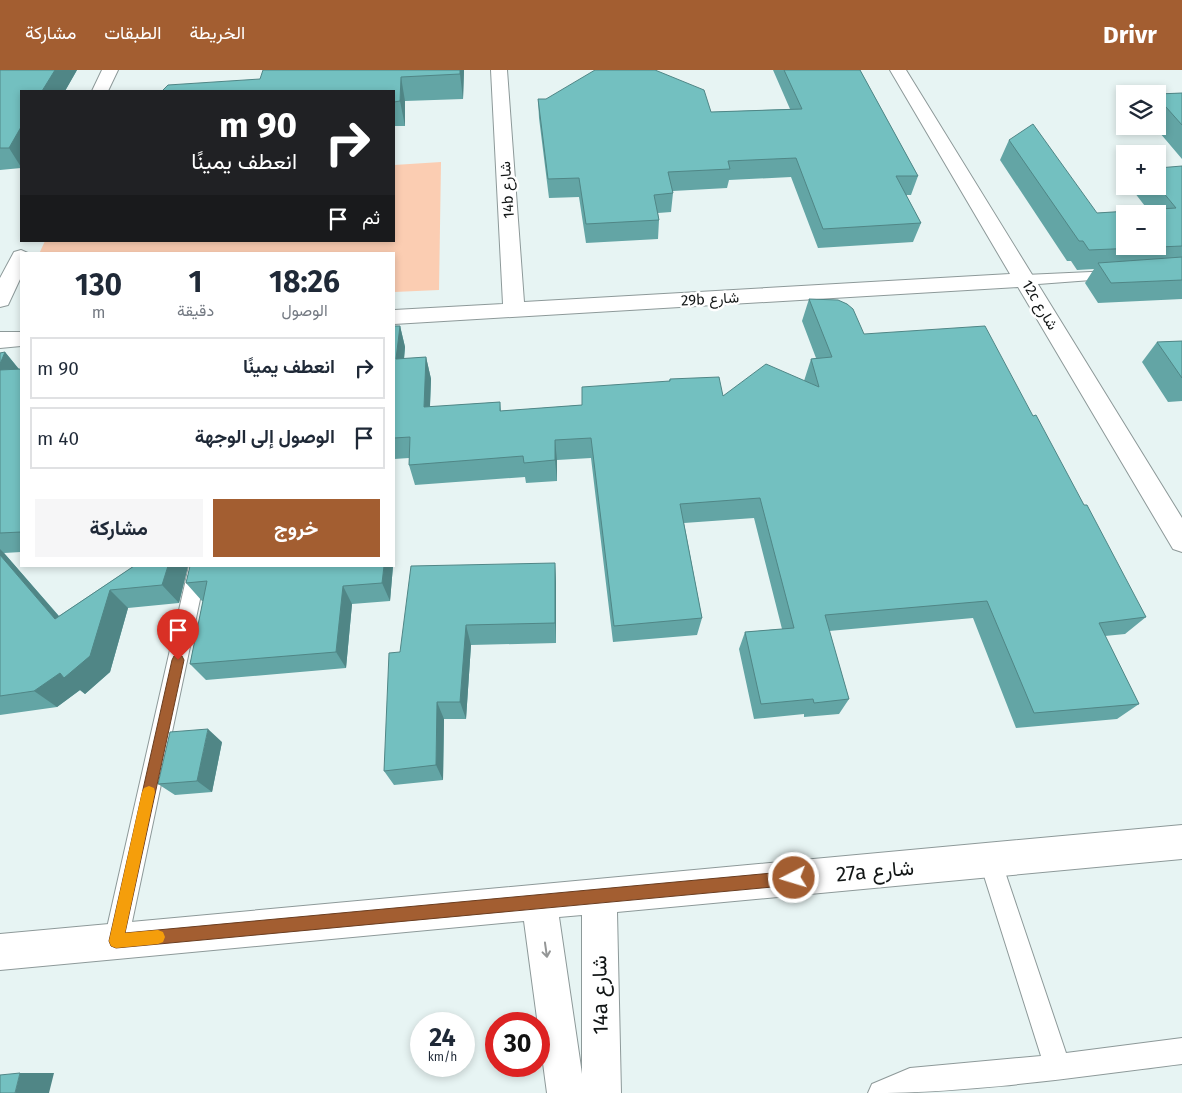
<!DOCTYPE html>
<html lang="ar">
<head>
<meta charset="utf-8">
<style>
  :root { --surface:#fff; --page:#f6f6f7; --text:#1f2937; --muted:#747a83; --line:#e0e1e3; --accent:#a35e31 }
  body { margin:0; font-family:"Fira Sans",Vazirmatn,sans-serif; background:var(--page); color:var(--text); direction:rtl; height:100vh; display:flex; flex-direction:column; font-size:19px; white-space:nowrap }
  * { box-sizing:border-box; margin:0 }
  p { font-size:16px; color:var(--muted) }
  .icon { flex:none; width:28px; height:28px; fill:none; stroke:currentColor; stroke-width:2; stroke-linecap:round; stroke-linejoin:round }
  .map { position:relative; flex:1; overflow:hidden; direction:ltr }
  .details { position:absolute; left:20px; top:182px; width:375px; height:315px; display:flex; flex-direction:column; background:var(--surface); border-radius:0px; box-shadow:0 2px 8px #0003; direction:rtl }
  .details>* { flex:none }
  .hud { position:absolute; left:20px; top:20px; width:375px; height:152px; border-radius:0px; box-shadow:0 2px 8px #0003; direction:rtl; background:#202124; color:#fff; overflow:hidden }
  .controls { position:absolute; left:1116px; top:15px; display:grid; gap:10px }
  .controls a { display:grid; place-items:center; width:50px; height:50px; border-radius:0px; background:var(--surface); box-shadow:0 2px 8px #0003; font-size:25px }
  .speed { position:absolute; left:410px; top:942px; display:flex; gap:10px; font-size:25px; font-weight:700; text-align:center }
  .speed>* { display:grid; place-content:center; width:65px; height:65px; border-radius:50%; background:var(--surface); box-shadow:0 2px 8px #0003; line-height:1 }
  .speed small { font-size:12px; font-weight:400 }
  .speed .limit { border:8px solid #d22; background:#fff; color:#111 }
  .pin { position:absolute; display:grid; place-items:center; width:42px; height:42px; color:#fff; margin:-51px -21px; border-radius:50% 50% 50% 0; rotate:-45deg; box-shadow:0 0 5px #0007 }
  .pin .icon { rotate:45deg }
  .me { position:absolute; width:55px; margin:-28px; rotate:265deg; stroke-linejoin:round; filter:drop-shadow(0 0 4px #0008) }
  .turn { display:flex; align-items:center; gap:18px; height:105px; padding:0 15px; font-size:22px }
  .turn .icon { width:65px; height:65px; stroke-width:2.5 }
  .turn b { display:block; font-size:35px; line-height:42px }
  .then { display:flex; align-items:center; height:48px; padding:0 15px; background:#0003; gap:10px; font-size:19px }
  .eta { display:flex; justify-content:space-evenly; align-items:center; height:85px; text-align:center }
  .eta b { font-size:30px; font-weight:700; line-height:35px }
  .button { display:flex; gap:10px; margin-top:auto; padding:10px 15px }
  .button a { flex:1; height:58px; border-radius:0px; background:var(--accent); color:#fff; font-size:20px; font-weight:700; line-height:58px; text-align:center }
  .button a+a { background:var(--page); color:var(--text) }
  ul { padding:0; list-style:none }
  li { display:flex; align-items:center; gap:15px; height:62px; margin:0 10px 8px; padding:0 5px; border:2px solid var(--line); border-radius:0px }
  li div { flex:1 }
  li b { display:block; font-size:19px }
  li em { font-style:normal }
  header { display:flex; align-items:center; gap:30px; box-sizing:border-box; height:70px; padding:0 25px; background:var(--accent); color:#fff }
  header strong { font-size:24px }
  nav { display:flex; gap:28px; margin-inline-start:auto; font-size:18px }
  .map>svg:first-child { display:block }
</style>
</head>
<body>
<header>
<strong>Drivr</strong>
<nav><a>الخريطة</a><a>الطبقات</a><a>مشاركة</a></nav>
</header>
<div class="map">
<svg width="1182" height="1023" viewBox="0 0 1182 1023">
  <rect width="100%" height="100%" fill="#e7f4f3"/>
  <path fill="#fbcdb2" d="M441 92 439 220 394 222V184H39L45 171H394V95Z"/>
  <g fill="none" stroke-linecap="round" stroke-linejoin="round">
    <g stroke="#8d9999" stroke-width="2">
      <path id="service" d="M1113 201 1118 202 1120 205 1118 208 1025 215 1020 213 1018 210 1020 207 1025 205Z
        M189 496H207L128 871 125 880 116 883 107 880 104 871Z
        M990 779 998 782 1001 790 1066 983 1182 968V994C1078 1007 973 1023 868 1023L872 1014 910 998 1041 986 979 790 982 782Z"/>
    </g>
    <g stroke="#8d9999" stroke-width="2">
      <path id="minor" d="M102 0H118L108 21H92Z
        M491 0H507L524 232 1010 204 890 0H906L1182 448V482L1173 479 1018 217 394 254V240L503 234Z
        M21 180 30 184H21V207L8 235 0 237V208L14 182Z
        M0 262H21V276L0 278Z
        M1182 755V789L617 842 621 1023H547L524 851 0 900V864ZM582 845V1004L559 847Z"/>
    </g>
    <use href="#service" fill="#fff" fill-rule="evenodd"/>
    <use href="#minor" fill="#fff" fill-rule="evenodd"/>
  </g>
  <path fill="#63a5a5" d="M0 0H77L65 21H21V98L0 100Z
    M263 0H464L463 29 405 31V56H394V21Z
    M773 0H860L918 106 911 125H906L921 153 913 172 818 178 791 107 729 110 727 118 673 121V123L671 142 658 143 659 150 658 169 586 173 579 127 549 128 539 48 538 29 711 42 790 39Z
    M1182 23V89L1154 56H1158V24Z
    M1009 70 1097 143 1148 140 1131 118 1132 116H1158L1182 96V229L1098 233 1085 213 1094 199 1077 200 1071 191H1067L1000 90Z
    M809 229 864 264 1033 346 1146 547 1125 564 1105 566 1139 634 1117 649 1016 658 973 548 829 561 849 629 839 644 804 647V644L754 649 739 579 745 562 782 559 754 448 684 453 702 548 697 565 613 572 591 388 557 390V411L526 413 525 407 415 415 409 395V388L394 389V256H400L405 277 404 289 426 287 431 309 430 337 500 332 501 341 582 335 669 311 670 309 723 326 804 311 811 289 816 288 802 251Z
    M1182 271V331L1168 332 1142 292 1157 272Z
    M5 282 19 299H21V482L4 483 59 546 134 496H188L179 533 128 538 110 602 85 624 80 620 57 637 0 645V283Z
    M555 493 556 514V573L471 575 466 649H444L443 710 394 715 384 701 400 582Z
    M190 496H393L390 531 352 534 346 598 206 610 190 594 203 531H202L186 513Z
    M222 672 212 722 175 725 158 714Z"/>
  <path fill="#508686" d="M55 0H77L65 21H42Z
    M460 0H464L463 29 460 4Z
    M401 7 405 31V56L400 31Z
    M21 57V97L9 78Z
    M400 256 405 277 402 311 396 289Z
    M5 282 21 302 0 304V294Z
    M426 287 431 309 429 358 424 337Z
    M555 370 557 390V411L555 390Z
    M394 456 395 460 394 481Z
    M0 479 4 483 76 566 55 549 0 485Z
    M555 493 556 514V573L555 553Z
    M168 496H188L179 533 162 515Z
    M384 496H393L390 531 382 513Z
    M343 516 352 534 346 598 336 582Z
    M110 520 128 538 110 602 85 624 80 620 57 637 34 621 60 603Z
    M466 555 471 575 466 649 460 632Z
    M437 632 444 649 443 710 436 695Z
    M208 659 222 672 212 722 197 711Z
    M20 1003H54L49 1023H15Z"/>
  <path fill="#73c0c0" stroke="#508686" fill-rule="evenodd" d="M0 0H55L42 21H21V57L9 78H0Z
    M263 0H460V4L401 7 400 31 394 32V21H162L168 15 260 9Z
    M595 0H655L704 20 711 42 802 39 784 0H860L918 106H896L921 153 823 159 796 88 728 91 730 99 668 102 673 123 654 125 659 150 586 154 579 108 548 109 538 29H546Z
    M1182 23V55L1158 28V24Z
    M1033 54 1097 143 1176 138 1158 116V98L1182 96V176L1089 180 1083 171H1079L1009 70ZM1125 144H1158V176H1125Z
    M1182 187V210L1111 213 1098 193Z
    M809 229 838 230 847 234 853 239 864 264 985 256 1033 346 1036 345 1084 435H1087L1146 547 1099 553 1139 634 1034 643 987 531 825 545 849 629 814 633 813 629 761 634 745 562 794 558 760 428 680 434 702 548 614 556 591 368 555 370V390L524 393 523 386 409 395 410 367 394 368V256H400L396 289 426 287 424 337 500 332V341L582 335V317L670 311V309L719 307 723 326 766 294 819 317 811 289 832 287Z
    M1182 271V308L1157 272Z
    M5 282 0 294V283Z
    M21 299V462L0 463V300Z
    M0 485 55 549 134 496H168L162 515 110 520 90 586 64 608 60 603 34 621 0 626Z
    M555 493V553L466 555 460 632H437L436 695 384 701 389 583 400 582 411 496Z
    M190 496H384L382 513 343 516 336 582 190 594 207 511 186 513Z
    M208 659 197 711 158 714 170 662Z
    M20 1003 15 1023H0V1005Z"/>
  <defs><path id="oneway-shaft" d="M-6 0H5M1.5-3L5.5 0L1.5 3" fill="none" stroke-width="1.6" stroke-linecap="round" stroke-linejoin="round" transform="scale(1.25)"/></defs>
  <use stroke="#949696" href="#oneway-shaft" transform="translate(546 880) rotate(82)"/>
  <path fill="#a35e31" stroke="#6a3d20" d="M178 584 182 586 184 590 125 863 794 801 799 803 801 808 799 813 794 815 116 878 111 876 109 871 172 590 174 586Z"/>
  <path fill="#f59e0b" d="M149 716 154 718 155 722 125 863 158 860 163 862 165 867 163 872 158 874 116 878 111 876 109 871 142 722 144 718Z"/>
  <g text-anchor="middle" stroke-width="5" stroke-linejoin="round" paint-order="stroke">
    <g font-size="15" fill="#121616" stroke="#fff">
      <text transform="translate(507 120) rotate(-94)" y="5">14b شارع</text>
      <text transform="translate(710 229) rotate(-3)" y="5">29b شارع</text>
      <text transform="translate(1040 235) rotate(59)" y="5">12c شارع</text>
    </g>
    <g font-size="21" fill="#121616" stroke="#fff">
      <text transform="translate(875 801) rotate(-5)" y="7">27a شارع</text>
      <text transform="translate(600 925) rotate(-91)" y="7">14a شارع</text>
    </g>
  </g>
</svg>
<div class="controls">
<a><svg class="icon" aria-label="layers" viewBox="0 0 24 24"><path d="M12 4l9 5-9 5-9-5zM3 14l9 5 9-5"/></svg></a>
<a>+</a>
<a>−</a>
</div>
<div class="speed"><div>24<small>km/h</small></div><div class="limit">30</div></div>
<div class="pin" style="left:178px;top:590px;background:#d93025"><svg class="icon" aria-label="arrive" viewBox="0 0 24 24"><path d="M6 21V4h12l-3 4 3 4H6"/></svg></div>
<svg class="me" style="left:794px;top:808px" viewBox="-20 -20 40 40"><circle r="17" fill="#a35e31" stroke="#fff" stroke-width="3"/><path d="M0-11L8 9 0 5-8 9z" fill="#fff"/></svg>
<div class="hud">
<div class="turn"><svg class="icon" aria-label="right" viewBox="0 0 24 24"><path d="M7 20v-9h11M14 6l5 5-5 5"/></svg><div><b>90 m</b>انعطف يمينًا</div></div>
<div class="then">ثم<svg class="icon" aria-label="arrive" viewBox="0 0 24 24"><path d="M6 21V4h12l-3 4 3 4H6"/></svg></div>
</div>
<section class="details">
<div class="eta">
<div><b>18:26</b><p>الوصول</p></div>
<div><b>1</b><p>دقيقة</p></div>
<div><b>130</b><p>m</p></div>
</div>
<ul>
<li><svg class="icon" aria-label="right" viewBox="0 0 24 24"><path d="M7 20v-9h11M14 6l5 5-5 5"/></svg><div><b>انعطف يمينًا</b></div><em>90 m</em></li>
<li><svg class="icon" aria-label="arrive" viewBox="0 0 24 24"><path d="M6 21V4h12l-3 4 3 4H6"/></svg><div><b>الوصول إلى الوجهة</b></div><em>40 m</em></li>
</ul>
<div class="button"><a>خروج</a><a>مشاركة</a></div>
</section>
</div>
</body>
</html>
